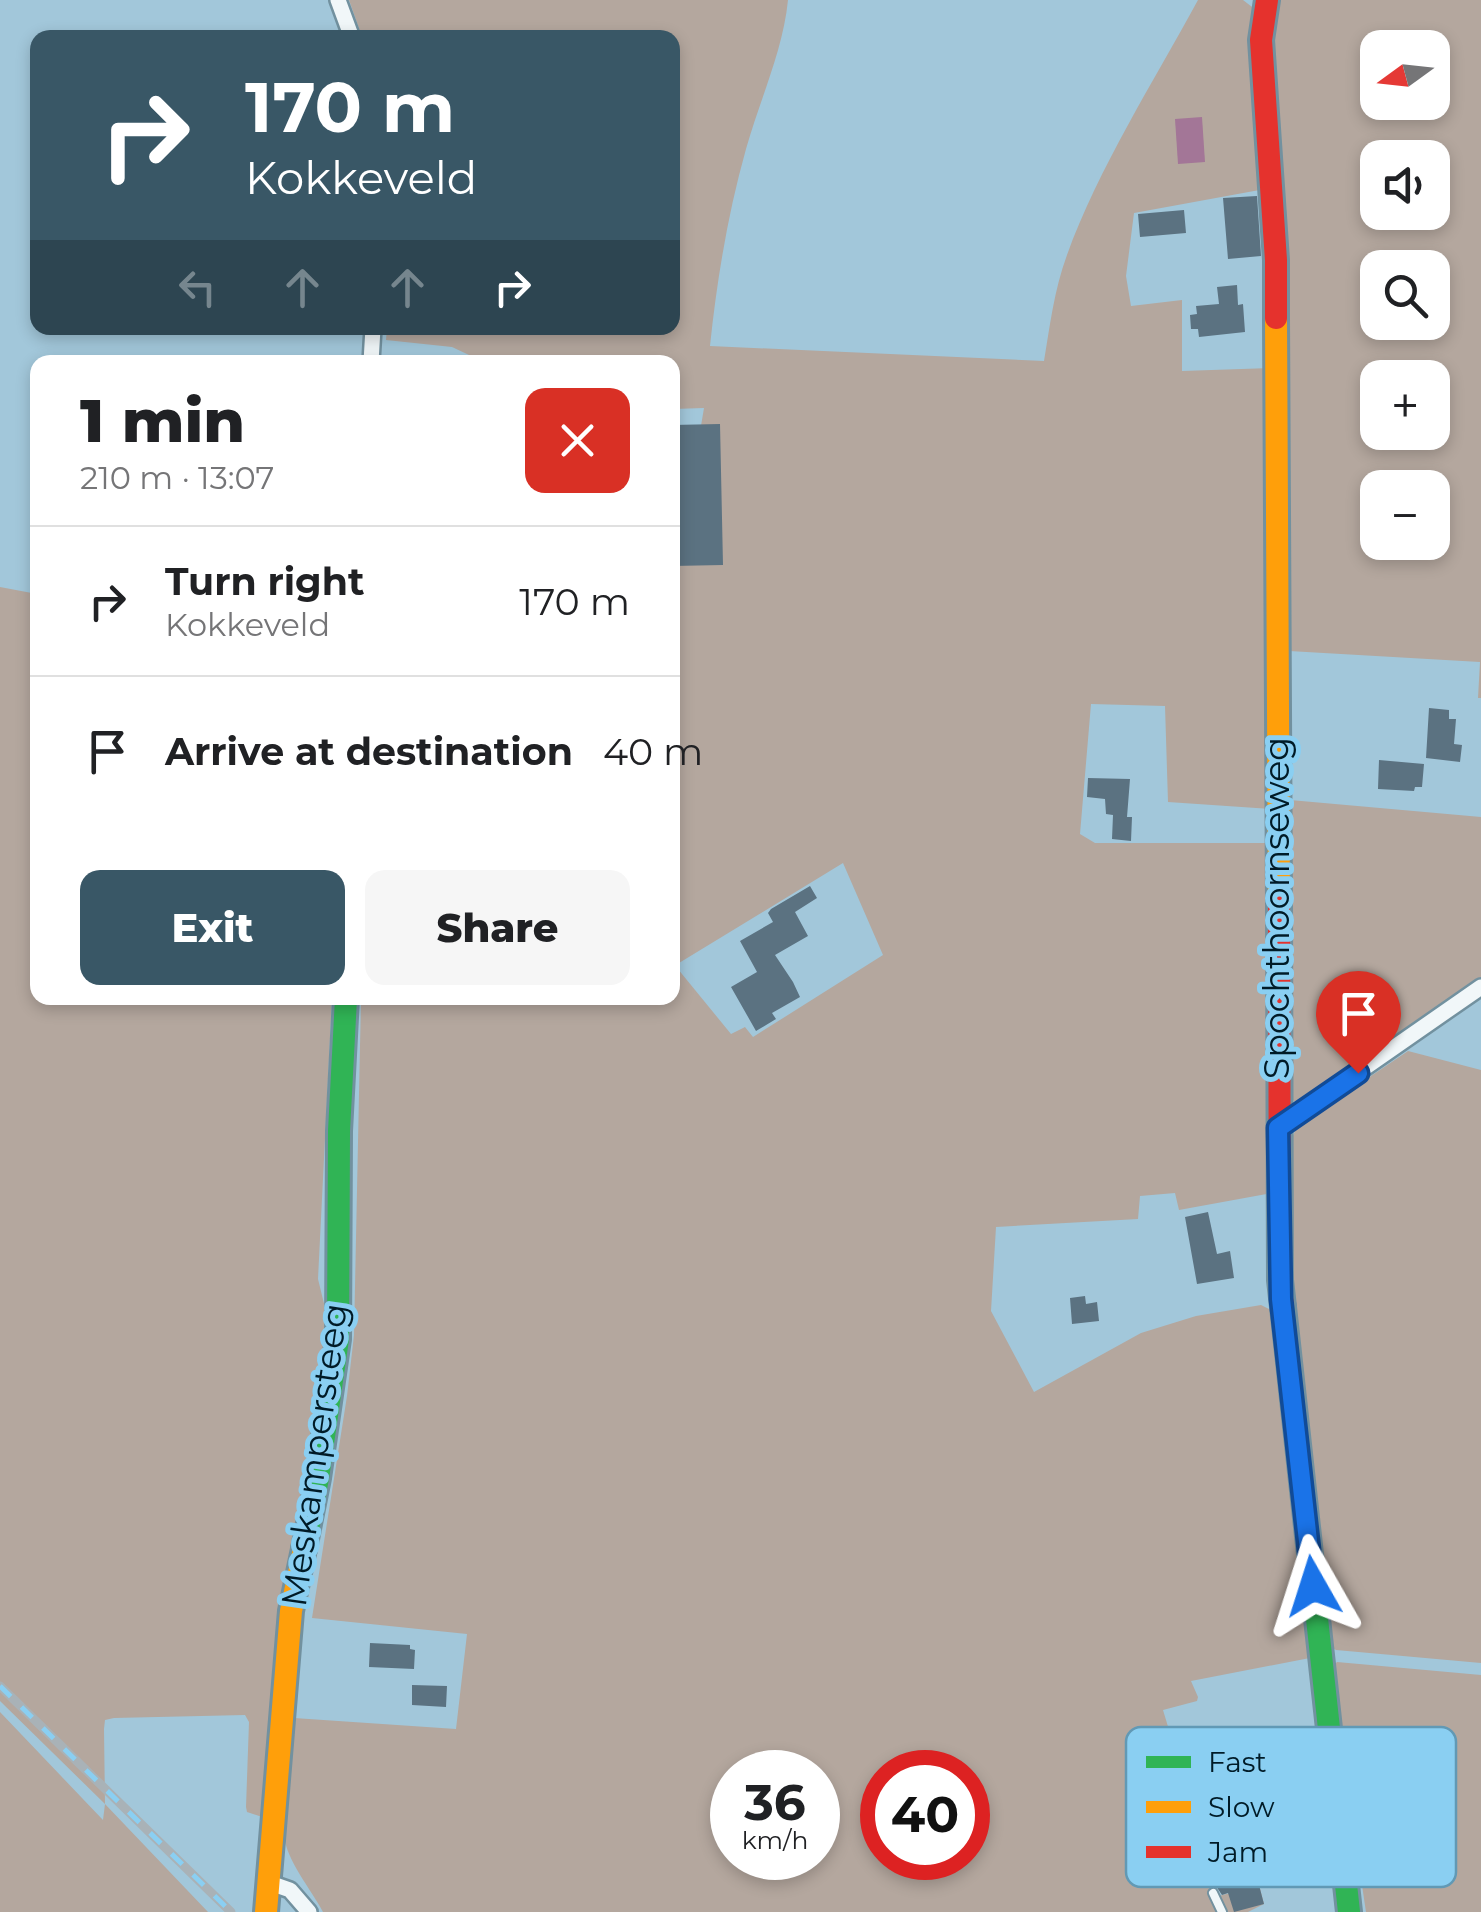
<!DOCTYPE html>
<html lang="en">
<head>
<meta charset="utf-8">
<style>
  :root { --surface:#fff; --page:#f6f6f6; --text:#202124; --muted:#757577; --line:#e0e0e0; --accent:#395766 }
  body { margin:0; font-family:Montserrat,sans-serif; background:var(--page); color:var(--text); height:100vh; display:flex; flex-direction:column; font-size:38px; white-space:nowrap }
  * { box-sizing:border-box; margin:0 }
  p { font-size:32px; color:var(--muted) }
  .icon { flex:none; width:55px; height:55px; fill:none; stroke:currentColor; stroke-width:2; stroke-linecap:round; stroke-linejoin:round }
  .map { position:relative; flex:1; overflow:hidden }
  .drawer { position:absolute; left:30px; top:355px; width:650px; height:650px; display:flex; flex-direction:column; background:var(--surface); border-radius:20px; box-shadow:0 5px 15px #0003 }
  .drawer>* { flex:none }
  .top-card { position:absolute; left:30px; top:30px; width:650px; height:305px; border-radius:20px; box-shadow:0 5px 15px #0003; background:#395766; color:#fff; overflow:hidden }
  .needle { width:65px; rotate:255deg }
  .buttons { position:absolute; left:1360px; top:30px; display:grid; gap:20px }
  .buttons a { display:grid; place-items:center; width:90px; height:90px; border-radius:20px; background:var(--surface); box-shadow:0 5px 15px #0003; font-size:50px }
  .speed { position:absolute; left:710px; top:1750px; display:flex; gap:20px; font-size:50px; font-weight:700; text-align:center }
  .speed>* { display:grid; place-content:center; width:130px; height:130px; border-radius:50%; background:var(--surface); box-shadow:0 5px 15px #0003; line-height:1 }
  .speed small { font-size:25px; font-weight:400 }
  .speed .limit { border:15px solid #d22; background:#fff; color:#111 }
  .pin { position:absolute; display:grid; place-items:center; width:85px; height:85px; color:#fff; margin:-102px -42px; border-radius:50% 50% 50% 0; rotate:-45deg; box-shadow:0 0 10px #0007 }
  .pin .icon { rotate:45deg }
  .me { position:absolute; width:110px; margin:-55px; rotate:354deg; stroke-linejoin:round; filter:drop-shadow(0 0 8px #0008) }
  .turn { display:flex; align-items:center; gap:35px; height:210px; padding:0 50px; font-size:45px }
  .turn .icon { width:130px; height:130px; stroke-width:2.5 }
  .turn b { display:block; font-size:70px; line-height:85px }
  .lanes { display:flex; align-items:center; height:95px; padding:0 50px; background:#0003; justify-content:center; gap:50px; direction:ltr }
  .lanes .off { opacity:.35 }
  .round { display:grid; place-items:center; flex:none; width:105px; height:105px; border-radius:20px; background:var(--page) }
  .summary { display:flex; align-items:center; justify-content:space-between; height:170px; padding:0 50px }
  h1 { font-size:60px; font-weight:800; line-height:75px }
  .cta { display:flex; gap:20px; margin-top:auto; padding:20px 50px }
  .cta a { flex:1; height:115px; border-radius:20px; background:var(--accent); color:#fff; font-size:40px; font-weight:800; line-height:115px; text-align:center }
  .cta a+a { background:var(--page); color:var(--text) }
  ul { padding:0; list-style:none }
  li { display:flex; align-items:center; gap:30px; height:150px; padding:0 50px; border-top:2px solid var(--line) }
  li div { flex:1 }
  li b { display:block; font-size:38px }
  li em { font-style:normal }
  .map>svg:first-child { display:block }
</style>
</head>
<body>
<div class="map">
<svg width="1481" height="1912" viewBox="0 0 1481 1912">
  <rect width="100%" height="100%" fill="#a2c7da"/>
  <path fill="#b4a79e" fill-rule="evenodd" d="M349 0H788C783 51 760 99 746 149 728 213 717 279 710 346L1044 361C1050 326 1054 290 1067 255 1098 169 1154 81 1198 0H1243L1256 10 1265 189 1134 213 1126 276 1131 306 1182 300V371L1271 368V809L1168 802 1165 706 1091 704 1080 834 1095 843H1271L1272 1193 1179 1210 1175 1193 1140 1196 1138 1219 996 1227 991 1311 1034 1392 1141 1333 1196 1316 1261 1305 1269 1309 1275 1316 1315 1657 1191 1681 1198 1697 1197 1701 1163 1710 1219 1896 1259 1885 1264 1904 1248 1912H323C311 1889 286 1860 284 1835L294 1718 456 1729 467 1634 312 1618 347 1396 354 1335 361 998H672L673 963 731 1034 745 1027 753 1037 883 955 843 863 679 963 673 952V495L690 491 704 408 673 409 672 362H484L452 347 386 340 387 328H672V38L362 37ZM732 1772H818V1858H732ZM882 1772H968V1858H882Z
    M1278 0H1481V698H1478L1480 662 1289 651 1288 265 1275 94 1273 40 1274 18ZM1378 48H1432V102H1378ZM1378 158H1432V212H1378ZM1378 268H1432V322H1378ZM1378 378H1432V432H1378ZM1378 488H1432V542H1378Z
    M0 587 37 594 38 998H332L318 1279 328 1320 325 1382 265 1818 247 1812 246 1807 249 1722 245 1715 114 1718 105 1720 104 1729 105 1804 208 1912H0V1712L103 1820 105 1804 0 1701Z
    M1290 800 1481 817V980L1310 1099 1296 1103 1292 1099 1291 1091Z
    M1408 1051 1481 1070V1663L1336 1650 1329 1646 1292 1315 1288 1147 1296 1129 1303 1122Z
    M1337 1662 1481 1675V1912H1366L1350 1805 1334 1665Z"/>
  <path fill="#a37697" d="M1202 117 1205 162 1178 164 1175 119Z"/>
  <path fill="#5b7281" d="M1257 196 1261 256 1228 259 1223 198Z
    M1184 210 1186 233 1140 237 1138 214Z
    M1237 285 1238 305 1243 304 1245 332 1199 337 1198 329H1191L1190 315 1197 314 1196 306 1219 304 1217 287Z
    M720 424 723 565 672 566V425Z
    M1429 708 1449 710V719H1456L1454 744 1462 745 1460 762 1426 758Z
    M1379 760 1424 764 1422 787H1415L1414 791 1378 789Z
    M1088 778 1130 779 1127 817H1132L1131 841 1112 839 1113 815 1106 814 1105 799 1087 797Z
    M810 886 817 898 795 912 808 936 775 955 793 982 800 997 772 1013 776 1019 756 1031 731 987 757 972 740 941 773 922 768 913 771 909Z
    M1208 1212 1217 1254 1230 1251 1234 1278 1197 1284 1185 1217Z
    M1085 1296 1086 1304 1097 1302 1099 1321 1072 1324 1070 1298Z
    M370 1643 410 1645V1649L415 1650 414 1669 369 1667Z
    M412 1685 447 1686 446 1707 412 1705Z
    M1277 1788 1297 1857 1255 1870 1264 1904 1234 1912 1228 1893 1222 1895 1216 1886 1193 1806 1219 1799 1220 1804Z"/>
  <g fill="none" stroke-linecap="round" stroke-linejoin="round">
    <g stroke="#72919f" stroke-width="12">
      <path id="lane" d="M1184 1798 1330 1768
        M1213 1893 1222 1912"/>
    </g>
    <g stroke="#72919f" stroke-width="20">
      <path id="street" d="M338 0 352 38
        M371 362 373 328
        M1278 1128 1481 987
        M270 1883 290 1890 309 1912"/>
    </g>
    <g stroke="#72919f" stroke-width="28">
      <path id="fast" d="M1283 1307 1349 1912
        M304 1549 318 1478 338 1339 339 1131 346 998"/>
    </g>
    <g stroke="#72919f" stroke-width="28">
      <path id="slow" d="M1276 318 1279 905
        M266 1912 291 1611 304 1549"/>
    </g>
    <g stroke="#72919f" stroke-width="28">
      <path id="jam" d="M1267 0 1261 40 1276 260V318
        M1279 905 1280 1280 1283 1307"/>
    </g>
    <use href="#lane" stroke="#f1f7f9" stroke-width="8"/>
    <use href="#street" stroke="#f1f7f9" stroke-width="15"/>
    <use href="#fast" stroke="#30b455" stroke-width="22"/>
    <use href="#slow" stroke="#ff9f0a" stroke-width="22"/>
    <use href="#jam" stroke="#e5322d" stroke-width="22"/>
    <g stroke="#a9b2b7" stroke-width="9">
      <path id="rail" d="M0 1686 231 1912"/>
    </g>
    <use href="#rail" stroke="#8acff2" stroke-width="5" stroke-dasharray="15" stroke-linecap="butt"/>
  </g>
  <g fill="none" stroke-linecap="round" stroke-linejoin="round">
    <g stroke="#114b97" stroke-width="25">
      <path id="route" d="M1313 1586 1281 1299 1278 1128 1358 1073"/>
    </g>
    <use href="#route" stroke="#1a73e8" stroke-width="18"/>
  </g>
  <g text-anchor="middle" stroke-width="10" stroke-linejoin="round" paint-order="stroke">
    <g font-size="35" fill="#001b27" stroke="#8acff2">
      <text transform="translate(1277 908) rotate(-90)" y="12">Spochthoornseweg</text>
      <text transform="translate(315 1455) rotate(-82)" y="12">Meskampersteeg</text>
    </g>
  </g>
  <rect x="1126" y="1727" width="330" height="160" rx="15" fill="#8acff2" stroke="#6199b5" stroke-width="2.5"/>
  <rect x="1146" y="1756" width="45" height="12" fill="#30b455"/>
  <rect x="1146" y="1801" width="45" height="12" fill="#ff9f0a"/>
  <rect x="1146" y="1846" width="45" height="12" fill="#e5322d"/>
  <g font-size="28" fill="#001b27">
    <text x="1208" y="1772">Fast</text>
    <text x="1208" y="1817">Slow</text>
    <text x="1208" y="1862">Jam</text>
  </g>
</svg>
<div class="buttons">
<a><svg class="needle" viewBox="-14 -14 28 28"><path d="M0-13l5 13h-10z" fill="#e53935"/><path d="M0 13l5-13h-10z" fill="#757577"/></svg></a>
<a><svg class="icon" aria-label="sound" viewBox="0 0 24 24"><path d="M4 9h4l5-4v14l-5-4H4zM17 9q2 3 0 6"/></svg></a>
<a><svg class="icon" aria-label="search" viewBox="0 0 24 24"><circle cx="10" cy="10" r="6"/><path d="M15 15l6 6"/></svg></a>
<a>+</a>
<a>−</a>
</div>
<div class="speed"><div>36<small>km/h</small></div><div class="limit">40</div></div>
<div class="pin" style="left:1358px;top:1073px;background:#d93025"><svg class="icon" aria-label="arrive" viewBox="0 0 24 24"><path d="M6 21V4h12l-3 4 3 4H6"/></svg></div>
<svg class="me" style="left:1313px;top:1586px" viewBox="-20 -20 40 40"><path d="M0-17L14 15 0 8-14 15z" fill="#1a73e8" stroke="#fff" stroke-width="4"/></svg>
<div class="top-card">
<div class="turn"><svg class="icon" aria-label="right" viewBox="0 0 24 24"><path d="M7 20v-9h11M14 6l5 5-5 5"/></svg><div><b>170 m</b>Kokkeveld</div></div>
<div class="lanes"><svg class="icon off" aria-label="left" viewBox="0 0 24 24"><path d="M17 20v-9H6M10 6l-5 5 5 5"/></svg><svg class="icon off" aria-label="ahead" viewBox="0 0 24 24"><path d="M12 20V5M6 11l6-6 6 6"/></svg><svg class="icon off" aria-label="ahead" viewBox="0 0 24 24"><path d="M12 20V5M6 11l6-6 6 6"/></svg><svg class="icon" aria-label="right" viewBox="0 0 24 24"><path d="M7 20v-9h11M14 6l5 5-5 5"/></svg></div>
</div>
<section class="drawer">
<div class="summary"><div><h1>1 min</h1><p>210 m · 13:07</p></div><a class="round" style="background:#d93025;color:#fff"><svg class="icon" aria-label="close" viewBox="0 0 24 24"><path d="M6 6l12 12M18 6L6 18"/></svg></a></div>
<ul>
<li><svg class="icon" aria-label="right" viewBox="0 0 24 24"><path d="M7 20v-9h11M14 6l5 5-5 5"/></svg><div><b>Turn right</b><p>Kokkeveld</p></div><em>170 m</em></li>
<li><svg class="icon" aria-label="arrive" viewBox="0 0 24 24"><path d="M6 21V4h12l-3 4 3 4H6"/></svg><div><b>Arrive at destination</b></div><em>40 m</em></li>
</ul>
<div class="cta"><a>Exit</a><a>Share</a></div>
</section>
</div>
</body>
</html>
